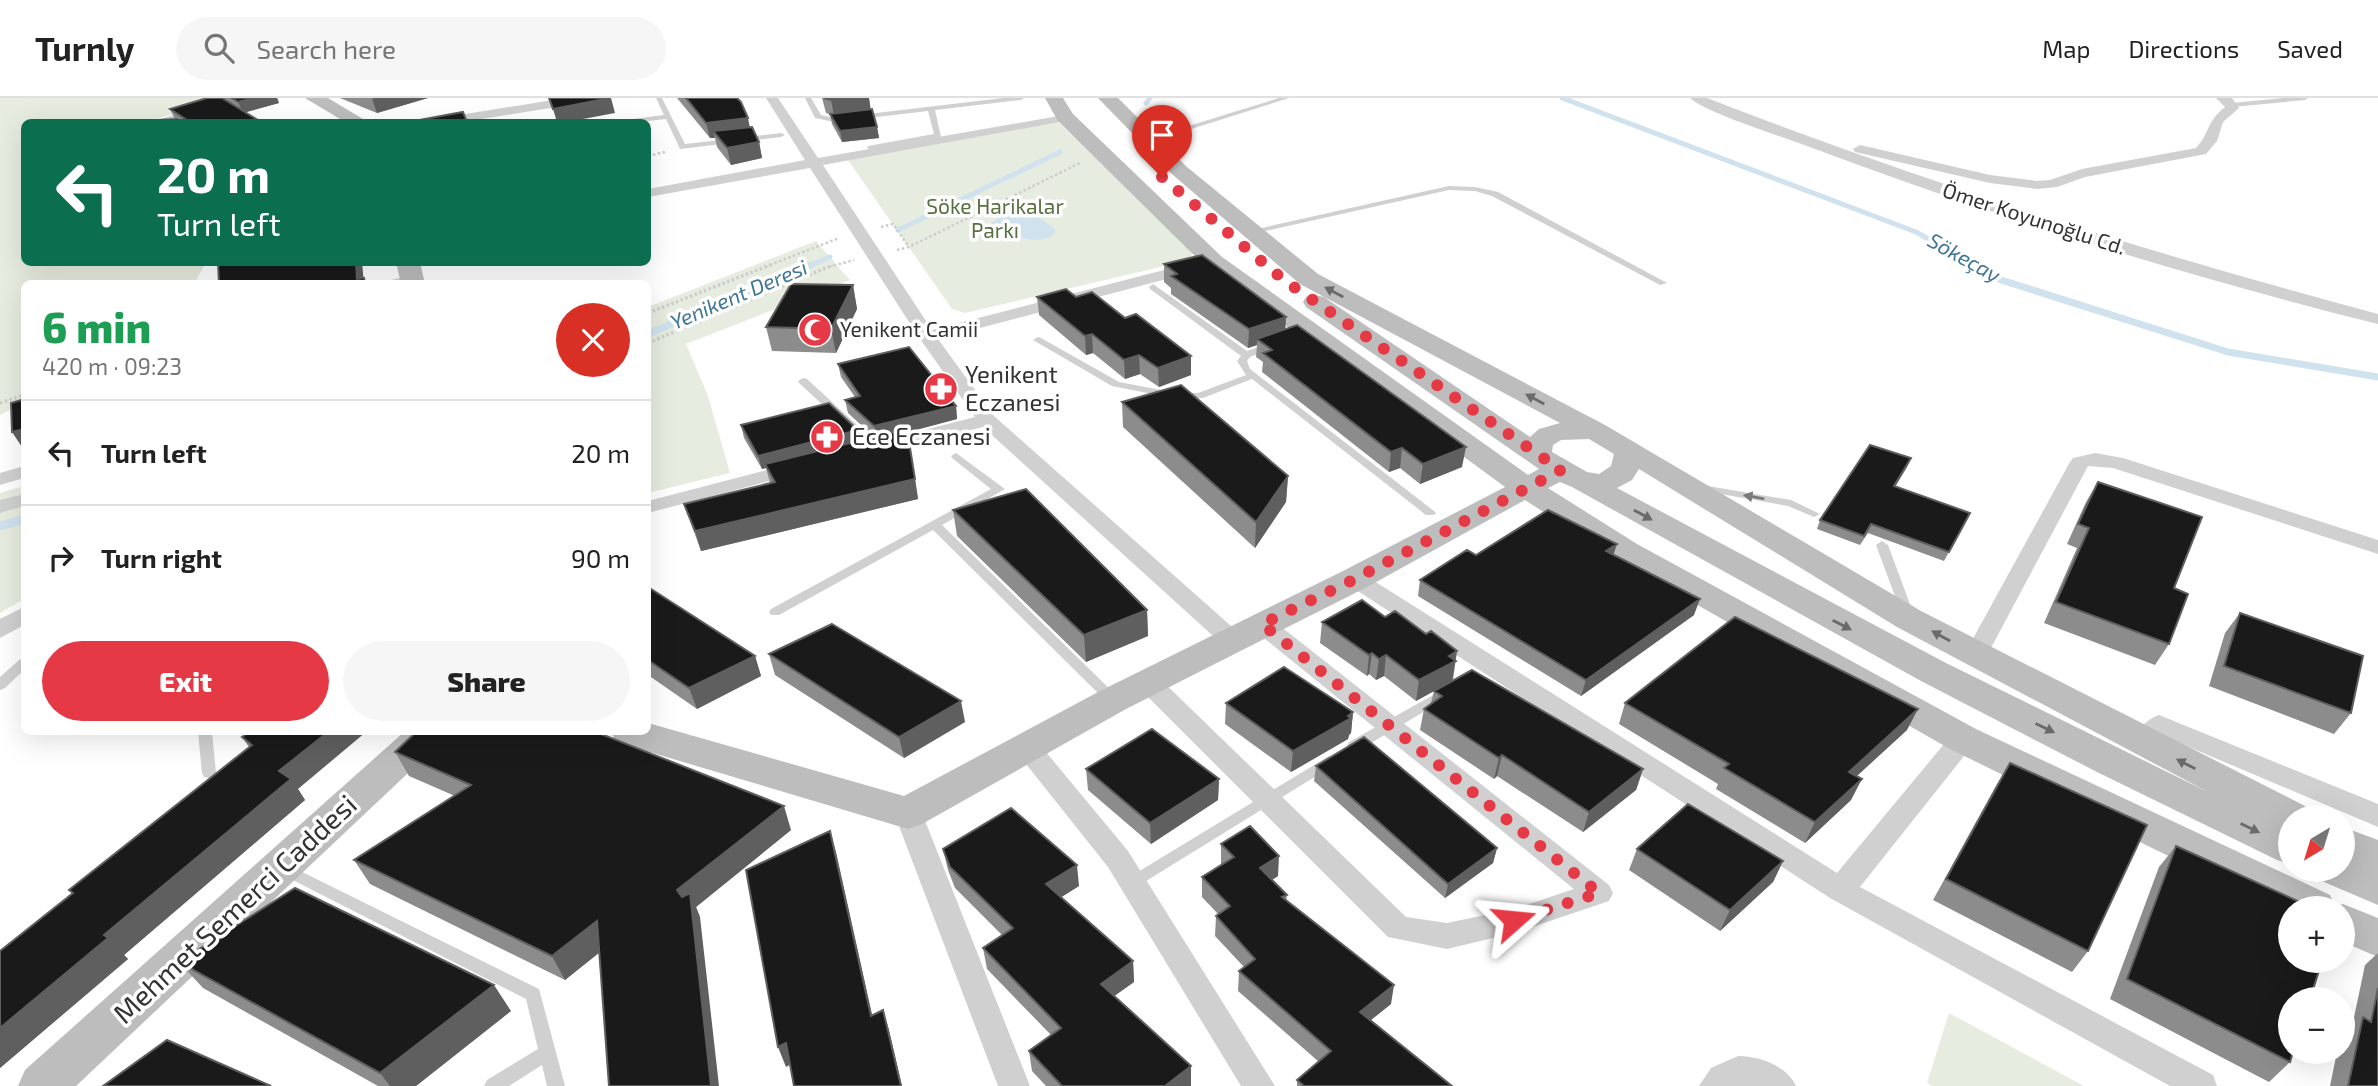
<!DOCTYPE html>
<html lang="en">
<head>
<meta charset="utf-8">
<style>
  :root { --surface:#fff; --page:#f6f6f6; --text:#222; --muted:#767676; --line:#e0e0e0; --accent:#e63946 }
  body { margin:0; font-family:"Exo 2",sans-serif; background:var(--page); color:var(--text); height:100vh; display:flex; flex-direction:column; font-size:26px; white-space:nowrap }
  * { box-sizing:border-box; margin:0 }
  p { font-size:23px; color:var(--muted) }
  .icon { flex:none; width:38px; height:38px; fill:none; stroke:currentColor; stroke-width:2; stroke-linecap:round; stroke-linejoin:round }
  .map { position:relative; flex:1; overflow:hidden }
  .details { position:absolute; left:21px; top:182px; width:630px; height:455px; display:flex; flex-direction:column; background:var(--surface); border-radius:10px; box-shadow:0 7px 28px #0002 }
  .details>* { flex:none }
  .banner { position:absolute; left:21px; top:21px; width:630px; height:147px; border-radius:10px; box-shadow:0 7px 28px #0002; background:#0b6e4f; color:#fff; overflow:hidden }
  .needle { width:46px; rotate:218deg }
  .fabs { position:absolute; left:2278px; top:707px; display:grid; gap:14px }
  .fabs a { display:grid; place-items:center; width:77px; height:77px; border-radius:50%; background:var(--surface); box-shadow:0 7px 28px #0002; font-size:35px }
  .pin { position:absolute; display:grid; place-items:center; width:60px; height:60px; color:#fff; margin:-72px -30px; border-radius:50% 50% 50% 0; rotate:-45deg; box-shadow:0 0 7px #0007 }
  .pin .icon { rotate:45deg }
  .me { position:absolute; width:77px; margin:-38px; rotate:72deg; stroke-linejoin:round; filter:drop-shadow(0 0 5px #0008) }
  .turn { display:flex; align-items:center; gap:24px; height:147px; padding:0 21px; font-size:32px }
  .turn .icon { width:91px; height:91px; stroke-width:2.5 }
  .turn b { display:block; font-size:49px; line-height:60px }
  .round { display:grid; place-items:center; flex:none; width:74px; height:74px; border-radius:37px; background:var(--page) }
  .head { display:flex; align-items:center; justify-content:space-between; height:119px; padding:0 21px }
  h1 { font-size:42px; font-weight:800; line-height:52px; color:#1e9e55 }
  .primary-button { display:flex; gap:14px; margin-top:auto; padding:14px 21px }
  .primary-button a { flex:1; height:80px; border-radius:42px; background:var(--accent); color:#fff; font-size:28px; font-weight:800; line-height:80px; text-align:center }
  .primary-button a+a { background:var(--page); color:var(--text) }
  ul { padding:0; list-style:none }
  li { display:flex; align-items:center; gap:21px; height:105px; padding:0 21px; border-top:2px solid var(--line) }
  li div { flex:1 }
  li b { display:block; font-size:26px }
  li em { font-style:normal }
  header { display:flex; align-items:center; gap:42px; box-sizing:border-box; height:98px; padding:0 35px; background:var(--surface); border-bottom:2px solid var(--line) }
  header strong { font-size:33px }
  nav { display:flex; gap:38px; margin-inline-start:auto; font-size:24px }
  .search { width:490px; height:63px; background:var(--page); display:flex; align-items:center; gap:18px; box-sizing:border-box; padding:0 24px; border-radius:38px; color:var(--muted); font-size:26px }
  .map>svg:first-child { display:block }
</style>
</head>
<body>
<header>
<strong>Turnly</strong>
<div class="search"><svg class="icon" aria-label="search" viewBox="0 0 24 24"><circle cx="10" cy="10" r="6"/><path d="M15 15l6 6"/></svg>Search here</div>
<nav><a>Map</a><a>Directions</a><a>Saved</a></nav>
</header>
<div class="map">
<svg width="2378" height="988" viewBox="0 0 2378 988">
  <rect width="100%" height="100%" fill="#fff"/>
  <path fill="#e6ecdf" d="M0 0H206L215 5 143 24H24V164L206 165 194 185 24 186V305L0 317Z
    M1058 24 1193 153 1190 162 965 215 952 211 848 62Z
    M816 143 850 182 686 246 708 298 730 375 648 395V209Z
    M24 388V501L0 515V395Z
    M1949 915 2084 988H1932L1927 985Z"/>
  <path fill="#cfe2ee" d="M1012 111C1026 112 1047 123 1056 133 1043 153 1004 132 984 130Z"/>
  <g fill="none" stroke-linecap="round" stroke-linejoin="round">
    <path stroke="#cfe2ee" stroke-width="5" d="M1562 0 1916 134 1977 169
      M1146 5 1150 0
      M898 132 1060 54
      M807 169 830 159"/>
    <path stroke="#cfe2ee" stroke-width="7" d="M1974 167 1998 181 2228 254 2378 279
      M648 236 811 167"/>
    <path stroke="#cfe2ee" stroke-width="9" d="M0 428 24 421"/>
    <path stroke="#cdcdcd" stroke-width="2.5" stroke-dasharray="2.5 2.5" stroke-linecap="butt" d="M648 58 665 54
      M881 129 893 126 909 149
      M897 152 909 149 1082 64
      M765 169 839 140
      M829 169 854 162"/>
    <path stroke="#cdcdcd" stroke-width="3.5" stroke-dasharray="2.5 2.5" stroke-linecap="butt" d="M648 215 770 167
      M648 245 833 167
      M0 305 24 297"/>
    <path fill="#d0d0d0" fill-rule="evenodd" d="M656 0H662L685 46 781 35 785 37 781 39 680 51 666 21 639 24H621L625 22 664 17Z
      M805 0H811L821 17 834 20 1003 0H1024L1021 2 935 12 941 39 871 52 867 50 868 48 934 36 928 13 834 24 815 20Z
      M1279 0H1289L1150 44 1143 42Z
      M2283 0H2308L2305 2 2232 9 2229 7 2232 5Z
      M188 13 190 14V16L161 24 157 22Z
      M1449 88 1475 89 1498 94 1667 185 1660 187 1492 98 1475 93 1449 92 1252 136 1248 133Z
      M412 177 415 178V182L396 186H375Z
      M1153 186 1247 253 1267 246H1273V250L1250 259 1247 263 1250 271 1434 413 1436 415 1434 417H1426L1252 281 1203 300 1177 301 1112 288 1033 242 1038 239 1041 240 1119 284 1177 295H1198L1246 277 1237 263 1241 258 1150 191 1149 189Z
      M803 280 807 281 880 348 881 350 880 352H872L799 285 798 283Z
      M956 355 1005 391 942 427 1118 599 1120 602 1118 605H1108L933 432 779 517H771L769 514 771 511 991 391 952 360 951 358Z
      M1702 387 1791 402 1820 416 1814 419 1788 408 1698 392 1696 390 1698 388Z
      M1882 443 1888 447 1914 517 1912 520 1908 521 1902 517 1876 447Z
      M24 560V572L5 590 0 592V579L19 562Z
      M1444 591 1449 593 1451 596 1449 599 1359 652H1349L1347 648 1349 644Z
      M198 634H212L216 675 214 679 209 680 204 679 202 675Z
      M1329 658 1334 659 1336 663 1334 667 1138 788 1133 790 1128 788 1125 784 1128 780Z
      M284 765 539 891 565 988H547L542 967 509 988H484L487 982 538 951 526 901 279 775 276 771 279 767Z"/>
    <path fill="#d0d0d0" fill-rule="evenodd" d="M565 0H595L589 4 462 24H434L441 20Z
      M766 0H778L818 60 1070 16V22L1065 23 823 67 932 232 1195 164 1201 166 1203 169 1201 172 938 241 994 318 1239 535 1243 541 1239 547 1231 549 1223 547 983 329 881 355 874 353 871 349 874 345 975 319 918 238 810 70 648 99V91L805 62Z
      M1690 0H1707C1927 86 2151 155 2378 216V226C2185 178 1993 118 1807 48 1783 39 1704 14 1690 0Z
      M2216 0H2232L2239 10 2223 24 2217 43 2206 56 2085 79 2057 89 2037 91 1990 85 1855 54 1853 51 1860 47 1990 77 2037 83 2050 82 2082 71 2196 50C2211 34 2205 25 2225 9Z
      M2095 355 2123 360 2378 442V456L2113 370 2088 368 1984 563 1976 565 1968 563 1964 557 2070 364 2073 360Z
      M797 364 804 366 807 370 804 374 648 415V403Z
      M24 368V380L0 387V375Z
      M24 396V408L0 415V402Z
      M1355 474 1363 476 1837 775 1954 634 1963 631 1972 634 1976 641 1972 648 1860 789 2213 977 2217 988H2170L1830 800 1347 486 1344 481 1347 476Z
      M24 509V527L0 540V521Z
      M1262 518 1270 520 1609 787 1613 795 1609 803 1514 835 1447 851 1388 839 1139 590 1136 584 1139 578 1148 575 1157 578 1406 819 1447 825 1514 811 1574 791 1254 532 1250 526 1254 520Z
      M2159 617 2378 706V729L2163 638C2154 650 2149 656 2134 652L2130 645C2137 633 2146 621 2159 617Z
      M1027 639 1036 642 1128 753 1275 988H1241L1108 769 1018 656 1014 649 1018 642Z
      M908 704 918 707 922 715 1030 988H998L894 715 898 707Z
      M1738 958C1760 958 1787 968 1796 988H1699L1711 970Z"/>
    <path fill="#bdbdbd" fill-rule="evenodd" d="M305 0H328L368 24H345Z
      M1045 0H1063L1073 16 1222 159 1528 377 1539 371 1306 209 1303 204 1306 199 1315 197 1324 199 1530 339 1539 331 1560 325 1300 186 1173 77 1098 0H1118L1187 69 1318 176 1605 327 1921 513 2305 708 2311 719H2291V766L2277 762 2097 674 1921 583 1572 389 1560 384 1548 390 1637 446 1976 631 2330 797 2335 808 2343 806 2378 820V859L2343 844V810H2291V818L1950 651 1615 460 1525 402 1367 489 1126 611 922 726 908 731 616 644 611 634H648V625L904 698 1100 593 1343 473 1505 389 1206 169 1058 23ZM1589 341 1614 356 1611 368 1599 376 1587 374 1552 354 1553 347 1561 342ZM1639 371 1897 529 2208 694 1946 565 1617 390 1632 382Z
      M396 164H420L425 186H401Z
      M404 634H447L441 644 76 988H18L25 972Z
      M2343 729 2378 742V807L2324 784 2318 772H2343Z"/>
  </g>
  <path fill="#8c8c8c" d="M207 0H277L279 5 245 14 261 24H179L175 21 170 11Z
    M340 0H428L377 15Z
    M677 0H737L750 29 759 44 762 60 731 67 717 49 715 40H710Z
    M822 0H869L870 11 877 29 879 40 842 44 832 26 830 16 826 15Z
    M1164 166 1286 219 1285 231 1462 369 1420 386 1400 370 1389 374 1262 274 1263 264 1256 259 1257 247 1248 250 1171 196V190L1164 184Z
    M853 187 857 211 836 255 772 253 766 229Z
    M1037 199H1076L1191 277 1159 289 1140 276 1125 281 1093 255 1086 257 1039 217Z
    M838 266 956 308 957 321 908 334 918 401 701 453 684 406 770 385 766 370 762 371 744 340 741 327 858 332 860 342 874 339 848 315 845 302 855 299 841 279Z
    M1122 304 1288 378 1286 404 1255 450 1123 329Z
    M1911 360 1895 389 1970 415 1944 463 1868 435 1860 447 1817 431 1820 422Z
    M2098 384 2174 490 2169 546 2155 567 2044 525 2077 450 2067 446 2086 404Z
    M953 412 1147 512 1148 538 1086 564 957 438Z
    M1476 457H1613L1694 517 1581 598 1418 498 1420 482Z
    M648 489 755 558 761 578 697 611 648 577Z
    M2240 515 2351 615 2334 636 2209 588 2225 535Z
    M1385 519 1426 536 1457 553 1453 582 1643 671 1636 692 1583 734 1497 678 1494 681 1420 632 1424 611 1431 605 1434 593 1416 603 1384 578 1376 582 1369 576 1367 578 1320 545 1322 524Z
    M769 556 965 624 904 660 775 577Z
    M1226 605 1353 614 1351 635 1349 637 1348 641 1291 674 1225 626Z
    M1625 605 1907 632 1857 678 1851 702 1805 745 1716 691 1718 686 1619 626Z
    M249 634 298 691 305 702 124 857 128 861 0 970V853L73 795 249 649 242 639Z
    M395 654 791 732 696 809 700 819 599 854 565 882 370 786 354 762 455 698 409 678Z
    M2010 665 2088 853 2072 874 1933 802 1997 686Z
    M1316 668 1497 750 1493 765 1445 800 1314 683Z
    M1086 671 1219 681 1218 702 1151 746 1088 692Z
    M1221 746 1278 778 1272 782 1287 797 1286 803 1391 906 1371 922 1452 988H1297V982L1319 964 1238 893 1239 873 1244 869 1215 838 1216 818 1218 816 1202 799V779L1222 767 1221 766Z
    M2176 748 2290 964 2269 984 2110 901 2159 769Z
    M943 751 1079 788 1061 799 1133 863 1134 884 1114 898 1191 988H1046L1032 973 1029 953 1051 937 987 871 983 850 1002 837 955 790 948 772Z
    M1637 751 1783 763 1773 784 1720 833 1629 772Z
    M2378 855V988H2330L2337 954H2343V937L2352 929 2365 867Z
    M179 864 511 913 416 988H378L203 890Z"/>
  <path fill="#5f5f5f" d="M254 0H277L279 5 243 15 238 4Z
    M375 0H428L377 15 372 1Z
    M611 0 615 15 567 24H557L553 11Z
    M847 0H869L871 13 834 17 831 2Z
    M748 20 751 36 713 33 715 40H710L706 25Z
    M877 29 879 40 842 44 840 33Z
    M759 44 762 60 731 67 727 50Z
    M356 164H362L364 186 357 181Z
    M853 187 857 211 836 255 831 231Z
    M1286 219 1285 237 1257 241V247L1248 250 1249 231Z
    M1092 236 1093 255 1086 257 1085 238Z
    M1139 257 1140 276 1125 281 1124 262Z
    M1191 258V277L1159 289 1158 270Z
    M956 308 957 321 908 334 918 401 701 453 695 433 877 342 874 328Z
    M24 331V352L12 334Z
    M858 332 861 346 765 366 766 370 762 371 758 358Z
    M1466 349 1462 369 1420 386 1423 366Z
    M1402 350 1400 370 1389 374 1391 354Z
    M1911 360 1907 369 1890 397 1894 388Z
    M1288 378 1286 404 1255 450 1256 424Z
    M1617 446 1612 461 1606 453Z
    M1700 501 1694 517 1581 598 1586 582Z
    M1147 512 1148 538 1086 564 1084 537Z
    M1457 553 1452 583 1416 603 1419 582 1449 558Z
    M1372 555 1369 576 1367 578 1369 557Z
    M1386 557 1384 578 1376 582 1379 561Z
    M755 558 761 578 697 611 689 590Z
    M961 603 965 624 904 660 899 639Z
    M1918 611 1907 632 1838 695 1849 674Z
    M1353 614 1351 635 1349 637 1348 641 1291 674 1293 653Z
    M328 634H366L298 691 305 702 124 857 128 861 0 970V930L279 673Z
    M1502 657 1497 678 1494 681 1499 660Z
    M1643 671 1636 692 1583 734 1589 714Z
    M1219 681 1218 702 1151 746 1150 725Z
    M1862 681 1851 702 1805 745 1815 724Z
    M784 708 791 732 696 809 700 819 719 988H711L677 792Z
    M830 733 836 754 877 939 871 918Z
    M1497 750 1493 765 1445 800 1448 786Z
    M1279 758 1278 778 1259 790 1260 770Z
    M1783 763 1773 784 1720 833 1730 812Z
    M1077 767 1079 788 1049 807 1046 786Z
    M597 823 609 847 565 882 552 858Z
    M1133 863 1134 884 1103 906 1101 886Z
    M494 887 511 913 416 988H390L380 975Z
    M1394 887 1391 906 1357 933 1360 914Z
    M883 912 889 932 902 988H901Z
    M786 945 793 965 786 969 778 949Z
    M1191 968V988H1165Z"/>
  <path fill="#1a1a1a" stroke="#5f5f5f" stroke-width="2" d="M207 0H222L261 24H180H190L170 11Z
    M232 0H254L238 4Z
    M549 0H610L553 11Z
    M686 0H737L741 4 748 20 706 25Z
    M824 0H847L831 2Z
    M872 11 877 29 840 33 830 16Z
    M463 14 467 24H419V22Z
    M176 21 173 24H108H110Z
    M752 29 759 44 727 50 713 33Z
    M1202 157 1286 219 1249 231 1171 178 1177 176 1164 166Z
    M218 164H356L357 181 364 180 365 186H219Z
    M791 186 853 187 831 231 766 229Z
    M1066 191 1076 199 1092 194 1125 220 1136 216 1191 258 1158 270 1139 257 1124 262 1092 236 1085 238 1037 199Z
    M1297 227 1466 349 1423 366 1402 350 1391 354 1263 255 1272 252 1257 241Z
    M909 249 956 308 874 328 845 302 860 298 838 266Z
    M1181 287 1288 378 1256 424 1122 304Z
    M24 301V331L12 334 11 305Z
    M829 305 858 332 758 358 741 327Z
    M907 331 915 381 695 433 684 406 775 384 765 366Z
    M1870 347 1911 360 1894 388 1970 415 1949 454 1871 426 1864 438 1820 422Z
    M2098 384 2202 419 2174 490 2188 496 2169 546 2056 504 2089 430 2078 426Z
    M1026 391 1147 512 1084 537 953 412Z
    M1548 412 1617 446 1606 453 1700 501 1586 582 1420 482 1467 452 1476 457Z
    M648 489 755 558 689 590 648 562Z
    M1362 502 1385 519 1395 513 1426 536 1431 533 1457 553 1449 558 1456 563 1419 582 1386 557 1379 561 1372 555 1369 557 1322 524Z
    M2240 515 2363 558 2351 615 2224 568Z
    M1735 519 1918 611 1849 674 1862 681 1815 724 1724 670 1729 666 1625 605Z
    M832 526 961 603 899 639 769 556Z
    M1284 569 1353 614 1348 618 1351 620 1293 653 1226 605Z
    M1472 572 1643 671 1589 714 1502 657 1499 660 1424 611 1442 598 1434 593Z
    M1152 631 1219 681 1150 725 1086 671Z
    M249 634H328L279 673 291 681 104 837 108 840 0 930V853L73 795 69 792 252 647 242 639Z
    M416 634H576L584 636 588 634H596L784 708 677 792 682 799 690 795 711 988H609L597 823 552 858 354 762 471 687 395 654Z
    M1364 639 1497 750 1448 786 1316 668Z
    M2010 665 2147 727 2088 853 1946 781Z
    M1688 706 1783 763 1730 812 1637 751Z
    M1011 710 1077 767 1046 786 1133 863 1101 886 1191 968 1165 988H1062L1029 953 1061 930 983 850 1013 830 950 769 943 751Z
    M1250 728 1279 758 1260 770 1287 797 1282 799 1394 887 1360 914 1452 988H1304L1297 982 1331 953 1239 873 1255 861 1216 818 1230 808 1202 779 1234 759 1221 746Z
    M830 733 871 918 883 912 901 988H794L786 945 778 949 746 772Z
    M2176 748 2313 810H2291V863H2322L2310 901H2291V954H2293L2290 964 2127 881Z
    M295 790 494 887 380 975 179 864Z
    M2378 890V988H2348L2363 919 2371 924Z
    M167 942 271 988H103Z"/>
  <defs><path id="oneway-solid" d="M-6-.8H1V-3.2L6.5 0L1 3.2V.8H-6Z" transform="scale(1.75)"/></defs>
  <g fill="#6a6a6a">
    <use href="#oneway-solid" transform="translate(1334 194) rotate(-152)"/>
    <use href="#oneway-solid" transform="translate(1535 301) rotate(-152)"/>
    <use href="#oneway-solid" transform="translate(1643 417) rotate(29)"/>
    <use href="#oneway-solid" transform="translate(1842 527) rotate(27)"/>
    <use href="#oneway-solid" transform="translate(1941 538) rotate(-151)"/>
    <use href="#oneway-solid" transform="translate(2045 630) rotate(26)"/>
    <use href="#oneway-solid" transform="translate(2186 666) rotate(-153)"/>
    <use href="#oneway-solid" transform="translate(2250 730) rotate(26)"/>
  </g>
  <use fill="#7a7a7a" href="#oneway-solid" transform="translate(1754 399) rotate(-170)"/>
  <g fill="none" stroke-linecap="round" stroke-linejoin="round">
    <path stroke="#e63946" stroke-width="12" stroke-dasharray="0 21.6" d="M1162 79 1285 183 1561 372 1355 481 1262 526 1599 795 1514 822"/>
  </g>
  <defs>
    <g id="mosque-disc" transform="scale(1.75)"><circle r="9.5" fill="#e63946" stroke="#fff"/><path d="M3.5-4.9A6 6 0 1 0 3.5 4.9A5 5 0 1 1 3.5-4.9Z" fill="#fff"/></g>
    <g id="pharmacy-disc" transform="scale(1.75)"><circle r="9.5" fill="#e63946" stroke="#fff"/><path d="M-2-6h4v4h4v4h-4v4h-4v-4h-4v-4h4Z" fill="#fff"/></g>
  </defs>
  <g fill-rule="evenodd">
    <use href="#mosque-disc" x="815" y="232"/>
    <use href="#pharmacy-disc" x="941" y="291"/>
    <use href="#pharmacy-disc" x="827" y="339"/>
  </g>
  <g text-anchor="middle" stroke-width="7" stroke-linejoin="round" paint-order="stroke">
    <g font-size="21" fill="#56703f" stroke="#fff">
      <text x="995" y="116">Söke Harikalar<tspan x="995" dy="24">Parkı</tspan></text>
    </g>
    <g font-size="21" fill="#333" stroke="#fff">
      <text transform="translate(2034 121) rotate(18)" y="7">Ömer Koyunoğlu Cd.</text>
    </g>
    <g font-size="21" font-style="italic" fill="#3f7597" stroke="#fff">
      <text transform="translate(1964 160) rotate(29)" y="7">Sökeçay</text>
      <text transform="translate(739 197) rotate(-23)" y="7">Yenikent Deresi</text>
    </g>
    <g font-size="21" fill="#333" stroke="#fff" text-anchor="start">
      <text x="840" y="239">Yenikent Camii</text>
    </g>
    <g font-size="24" fill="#333" stroke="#fff" text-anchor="start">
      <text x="965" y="285">Yenikent<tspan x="965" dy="28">Eczanesi</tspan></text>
      <text x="852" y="347">Ece Eczanesi</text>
    </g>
    <g font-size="28" fill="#333" stroke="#fff">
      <text transform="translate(235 811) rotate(-43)" y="10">Mehmet Semerci Caddesi</text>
    </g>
  </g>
</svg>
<div class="fabs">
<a><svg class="needle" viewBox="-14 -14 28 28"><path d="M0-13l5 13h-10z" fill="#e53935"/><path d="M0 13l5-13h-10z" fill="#767676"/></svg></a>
<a>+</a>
<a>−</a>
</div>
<div class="pin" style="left:1162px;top:79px;background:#d93025"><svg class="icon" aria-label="arrive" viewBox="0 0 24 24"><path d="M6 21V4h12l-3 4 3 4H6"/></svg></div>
<svg class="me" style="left:1514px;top:822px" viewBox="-20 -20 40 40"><path d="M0-17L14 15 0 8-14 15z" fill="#e63946" stroke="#fff" stroke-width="4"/></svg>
<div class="banner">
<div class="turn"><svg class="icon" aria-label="left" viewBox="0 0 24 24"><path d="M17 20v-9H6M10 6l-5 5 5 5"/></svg><div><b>20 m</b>Turn left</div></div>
</div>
<section class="details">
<div class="head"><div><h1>6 min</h1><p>420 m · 09:23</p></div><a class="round" style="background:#d93025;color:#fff"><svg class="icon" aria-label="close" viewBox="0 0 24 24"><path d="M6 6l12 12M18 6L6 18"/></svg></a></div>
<ul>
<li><svg class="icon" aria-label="left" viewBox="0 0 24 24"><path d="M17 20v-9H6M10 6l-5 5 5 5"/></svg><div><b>Turn left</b></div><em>20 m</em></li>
<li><svg class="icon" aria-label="right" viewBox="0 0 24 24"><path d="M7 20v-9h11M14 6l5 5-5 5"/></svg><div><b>Turn right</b></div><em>90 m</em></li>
</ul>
<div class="primary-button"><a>Exit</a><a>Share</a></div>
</section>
</div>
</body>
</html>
